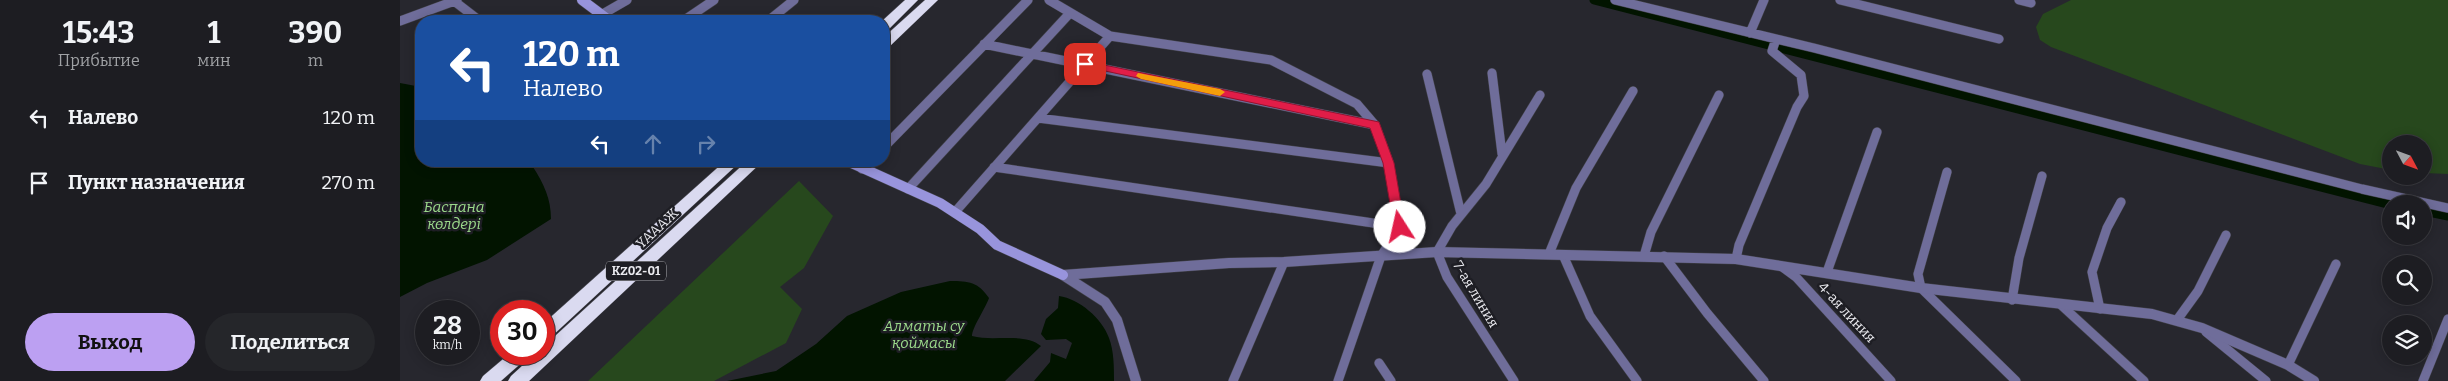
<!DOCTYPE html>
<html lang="ru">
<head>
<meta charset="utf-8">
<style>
  :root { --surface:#1d1d22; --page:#25262a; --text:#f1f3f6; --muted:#a0a2a5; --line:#3b3b40; --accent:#bca0f2 }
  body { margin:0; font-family:Bitter,serif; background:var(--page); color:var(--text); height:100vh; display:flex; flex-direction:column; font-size:19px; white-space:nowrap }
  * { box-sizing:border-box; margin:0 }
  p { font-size:16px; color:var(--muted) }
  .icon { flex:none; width:28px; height:28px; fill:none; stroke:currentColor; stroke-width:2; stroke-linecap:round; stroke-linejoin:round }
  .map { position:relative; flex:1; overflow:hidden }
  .sheet { display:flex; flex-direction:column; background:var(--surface); width:400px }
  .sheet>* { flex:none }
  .hud { position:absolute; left:15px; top:15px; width:475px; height:152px; border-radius:20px; box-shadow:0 2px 12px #0003,0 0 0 1px var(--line); background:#1a4fa0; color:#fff; overflow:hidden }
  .needle { width:32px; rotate:131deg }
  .tools { position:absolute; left:1982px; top:135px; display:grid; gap:10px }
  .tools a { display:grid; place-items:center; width:50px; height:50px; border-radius:50%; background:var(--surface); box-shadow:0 2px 12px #0003,0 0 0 1px var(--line); font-size:25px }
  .speed { position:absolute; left:15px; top:300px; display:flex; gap:10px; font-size:25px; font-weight:700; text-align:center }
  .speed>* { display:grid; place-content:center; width:65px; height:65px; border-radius:50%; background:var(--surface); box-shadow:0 2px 12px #0003,0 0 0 1px var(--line); line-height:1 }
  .speed small { font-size:12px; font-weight:400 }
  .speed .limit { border:8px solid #d22; background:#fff; color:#111 }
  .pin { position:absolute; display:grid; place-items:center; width:42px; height:42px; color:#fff; margin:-21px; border-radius:10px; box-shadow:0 2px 8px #0006 }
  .me { position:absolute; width:55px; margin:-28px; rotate:350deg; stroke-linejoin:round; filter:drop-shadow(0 0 4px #0008) }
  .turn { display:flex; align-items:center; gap:18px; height:105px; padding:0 25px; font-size:22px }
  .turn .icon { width:65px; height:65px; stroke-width:2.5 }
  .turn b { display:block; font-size:35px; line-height:42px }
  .lanes { display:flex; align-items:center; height:48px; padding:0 25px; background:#0003; justify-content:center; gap:25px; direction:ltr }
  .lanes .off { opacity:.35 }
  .eta { display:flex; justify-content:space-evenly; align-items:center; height:85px; text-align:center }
  .eta b { font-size:30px; font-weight:700; line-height:35px }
  .primary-button { display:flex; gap:10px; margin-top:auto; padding:10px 25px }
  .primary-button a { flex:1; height:58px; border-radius:30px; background:var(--accent); color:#111; font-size:20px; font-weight:700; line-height:58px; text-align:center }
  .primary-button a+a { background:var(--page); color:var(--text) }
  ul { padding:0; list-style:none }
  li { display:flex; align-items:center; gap:15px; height:65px; padding:0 25px }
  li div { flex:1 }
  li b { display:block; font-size:19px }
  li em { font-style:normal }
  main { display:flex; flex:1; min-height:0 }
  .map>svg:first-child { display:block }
</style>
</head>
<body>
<main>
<section class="sheet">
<div class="eta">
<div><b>15:43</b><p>Прибытие</p></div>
<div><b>1</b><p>мин</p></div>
<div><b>390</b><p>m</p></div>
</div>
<ul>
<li><svg class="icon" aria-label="left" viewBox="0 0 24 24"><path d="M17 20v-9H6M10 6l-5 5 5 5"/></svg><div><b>Налево</b></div><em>120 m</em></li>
<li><svg class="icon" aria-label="arrive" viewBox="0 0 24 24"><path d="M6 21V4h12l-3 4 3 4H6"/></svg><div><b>Пункт назначения</b></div><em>270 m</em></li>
</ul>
<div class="primary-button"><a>Выход</a><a>Поделиться</a></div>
</section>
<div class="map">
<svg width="2048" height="381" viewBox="0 0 2048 381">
  <rect width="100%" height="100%" fill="#27272e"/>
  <path fill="#27481d" d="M1671 0H2048V174L2024 173V144H1991V170L1960 164 1651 47 1640 40 1636 27 1643 14Z
    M399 181 433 216 404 268 380 287 402 309 386 343 314 381H188Z"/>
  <path fill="#021400" d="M0 83 21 87V161H114L133 167C144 184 151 199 151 219L87 260 27 283 0 297Z
    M550 281C569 281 578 282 589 298 585 309 572 328 572 336 593 342 624 332 641 346L605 381H327L376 371 416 344 447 316 501 292Z
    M659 296C679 299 702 318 709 338 714 351 714 367 714 381H634L650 362 651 353 666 359 672 343 666 339 646 340 641 334 646 319 658 308Z"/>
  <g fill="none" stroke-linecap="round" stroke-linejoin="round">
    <path stroke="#021400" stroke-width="9" d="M1194 0 1991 205
      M2024 211 2048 216"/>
    <g stroke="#424249" stroke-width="10">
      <path id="minor" d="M649 0 710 36 871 60 957 104 975 125 989 163 1000 227 981 256 938 381
        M1215 0 1414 48 1962 189 2048 208
        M1440 0 1599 39
        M1619 0 1631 3
        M54 1 80 21
        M201 15 227 0
        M0 21 57 0
        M283 21 314 0
        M368 21 394 0
        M1350 33 1364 0
        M584 44 975 125
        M1092 73 1102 154
        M1027 74 1061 214
        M638 118 989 163
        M484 147 628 0
        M594 167 1000 227
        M462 169 470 161
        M1547 172 1518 274 1521 288 1616 381
        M508 189 670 13
        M555 212 710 36
        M1149 254 1176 188 1233 91
        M1163 255 1190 316 1237 381
        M1244 256 1251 232 1319 95
        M1264 256 1307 313 1364 381
        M1336 259 1339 245 1397 107 1404 96 1401 75 1372 51 1376 39
        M1381 266 1396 277 1491 381
        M1427 272 1477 132
        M1612 300 1619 258 1642 176
        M1660 304 1744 381
        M1700 309 1692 272 1707 228 1721 202
        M1777 320 1798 291 1826 235
        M1806 332 1866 381
        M979 363 991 381
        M1888 365 1936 264
        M833 381 884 262
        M1114 381 1047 277 1037 252 1052 226 1086 184 1140 95
        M2023 381 2048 319"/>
    </g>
    <g stroke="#424249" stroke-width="11">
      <path id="tertiary" d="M663 275 829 263 884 262 1037 252 1336 259 1521 288 1752 314 1802 328 1888 365 1914 381
        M663 275 705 302 717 320 736 381"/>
    </g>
    <g stroke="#424249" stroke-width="11">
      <path id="secondary" d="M182 0 210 21
        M447 161 540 203 580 229 597 245 663 275"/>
    </g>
    <g stroke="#424249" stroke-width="1">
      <path id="motorway" d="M505 0H518L489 29 484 30V21H482Z
        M525 0H538L489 47 484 48V37Z
        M325 161H341L150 338 144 340V323Z
        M347 161H363L129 381H108L111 376 135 354H144V346Z
        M109 354H129L126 359 101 381H80L83 376Z"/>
    </g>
    <use href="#minor" stroke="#6f6d9a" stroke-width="9"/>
    <use href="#tertiary" stroke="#6f6d9a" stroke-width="10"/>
    <use href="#secondary" stroke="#9894dc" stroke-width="10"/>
    <use href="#motorway" fill="#dadaf0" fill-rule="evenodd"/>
  </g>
  <path fill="#e11d48" stroke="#92132f" d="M685 61 979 122 994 163 1005 227 1000 232 994 227 983 163 970 128 682 66 680 64Z"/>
  <path fill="#f59e0b" d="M738 73 820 89 825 92 820 96 741 79 736 76Z"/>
  <g text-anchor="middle" stroke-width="5" stroke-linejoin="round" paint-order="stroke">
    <rect fill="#1e1e24" stroke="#adadb2" stroke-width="1" x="206" y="261.5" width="60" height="19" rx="4"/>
    <g font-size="12" font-weight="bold" fill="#eaeaef">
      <text x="236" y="275">KZ02-01</text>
    </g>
    <g font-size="14" fill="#eaeaef" stroke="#1e1e24">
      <text transform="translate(257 228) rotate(-43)" y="5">ҮАААЖ</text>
      <text transform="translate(1076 294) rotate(59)" y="5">7-ая линия</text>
      <text transform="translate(1447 312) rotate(47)" y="5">4-ая линия</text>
    </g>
    <g font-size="15" font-style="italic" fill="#9cda8b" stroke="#1e1e24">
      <text x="54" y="212">Баспана<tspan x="54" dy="17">көлдері</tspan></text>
      <text x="524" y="331">Алматы су<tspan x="524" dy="17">қоймасы</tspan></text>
    </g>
  </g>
</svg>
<div class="tools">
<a><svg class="needle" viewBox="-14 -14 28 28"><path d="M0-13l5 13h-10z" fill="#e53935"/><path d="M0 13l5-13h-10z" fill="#a0a2a5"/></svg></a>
<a><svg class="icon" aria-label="sound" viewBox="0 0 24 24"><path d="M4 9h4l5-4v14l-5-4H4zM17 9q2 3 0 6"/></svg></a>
<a><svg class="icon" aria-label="search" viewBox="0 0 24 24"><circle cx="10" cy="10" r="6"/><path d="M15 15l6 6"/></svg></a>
<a><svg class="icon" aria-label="layers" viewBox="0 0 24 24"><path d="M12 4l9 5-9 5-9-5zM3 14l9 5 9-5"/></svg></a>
</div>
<div class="speed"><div>28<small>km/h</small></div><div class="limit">30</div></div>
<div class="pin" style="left:685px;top:64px;background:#d93025"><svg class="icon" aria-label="arrive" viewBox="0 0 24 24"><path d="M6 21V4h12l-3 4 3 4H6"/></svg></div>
<svg class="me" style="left:1000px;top:227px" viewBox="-20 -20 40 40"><circle r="19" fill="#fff"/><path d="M0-13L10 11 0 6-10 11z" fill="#e11d48"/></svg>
<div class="hud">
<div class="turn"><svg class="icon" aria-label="left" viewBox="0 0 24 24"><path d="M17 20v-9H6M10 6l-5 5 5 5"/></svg><div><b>120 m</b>Налево</div></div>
<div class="lanes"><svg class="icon" aria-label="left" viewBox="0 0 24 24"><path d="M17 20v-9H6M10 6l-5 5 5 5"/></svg><svg class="icon off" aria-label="ahead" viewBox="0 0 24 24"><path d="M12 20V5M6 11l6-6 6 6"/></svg><svg class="icon off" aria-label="right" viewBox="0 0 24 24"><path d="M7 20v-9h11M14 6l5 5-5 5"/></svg></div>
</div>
</div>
</main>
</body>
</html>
